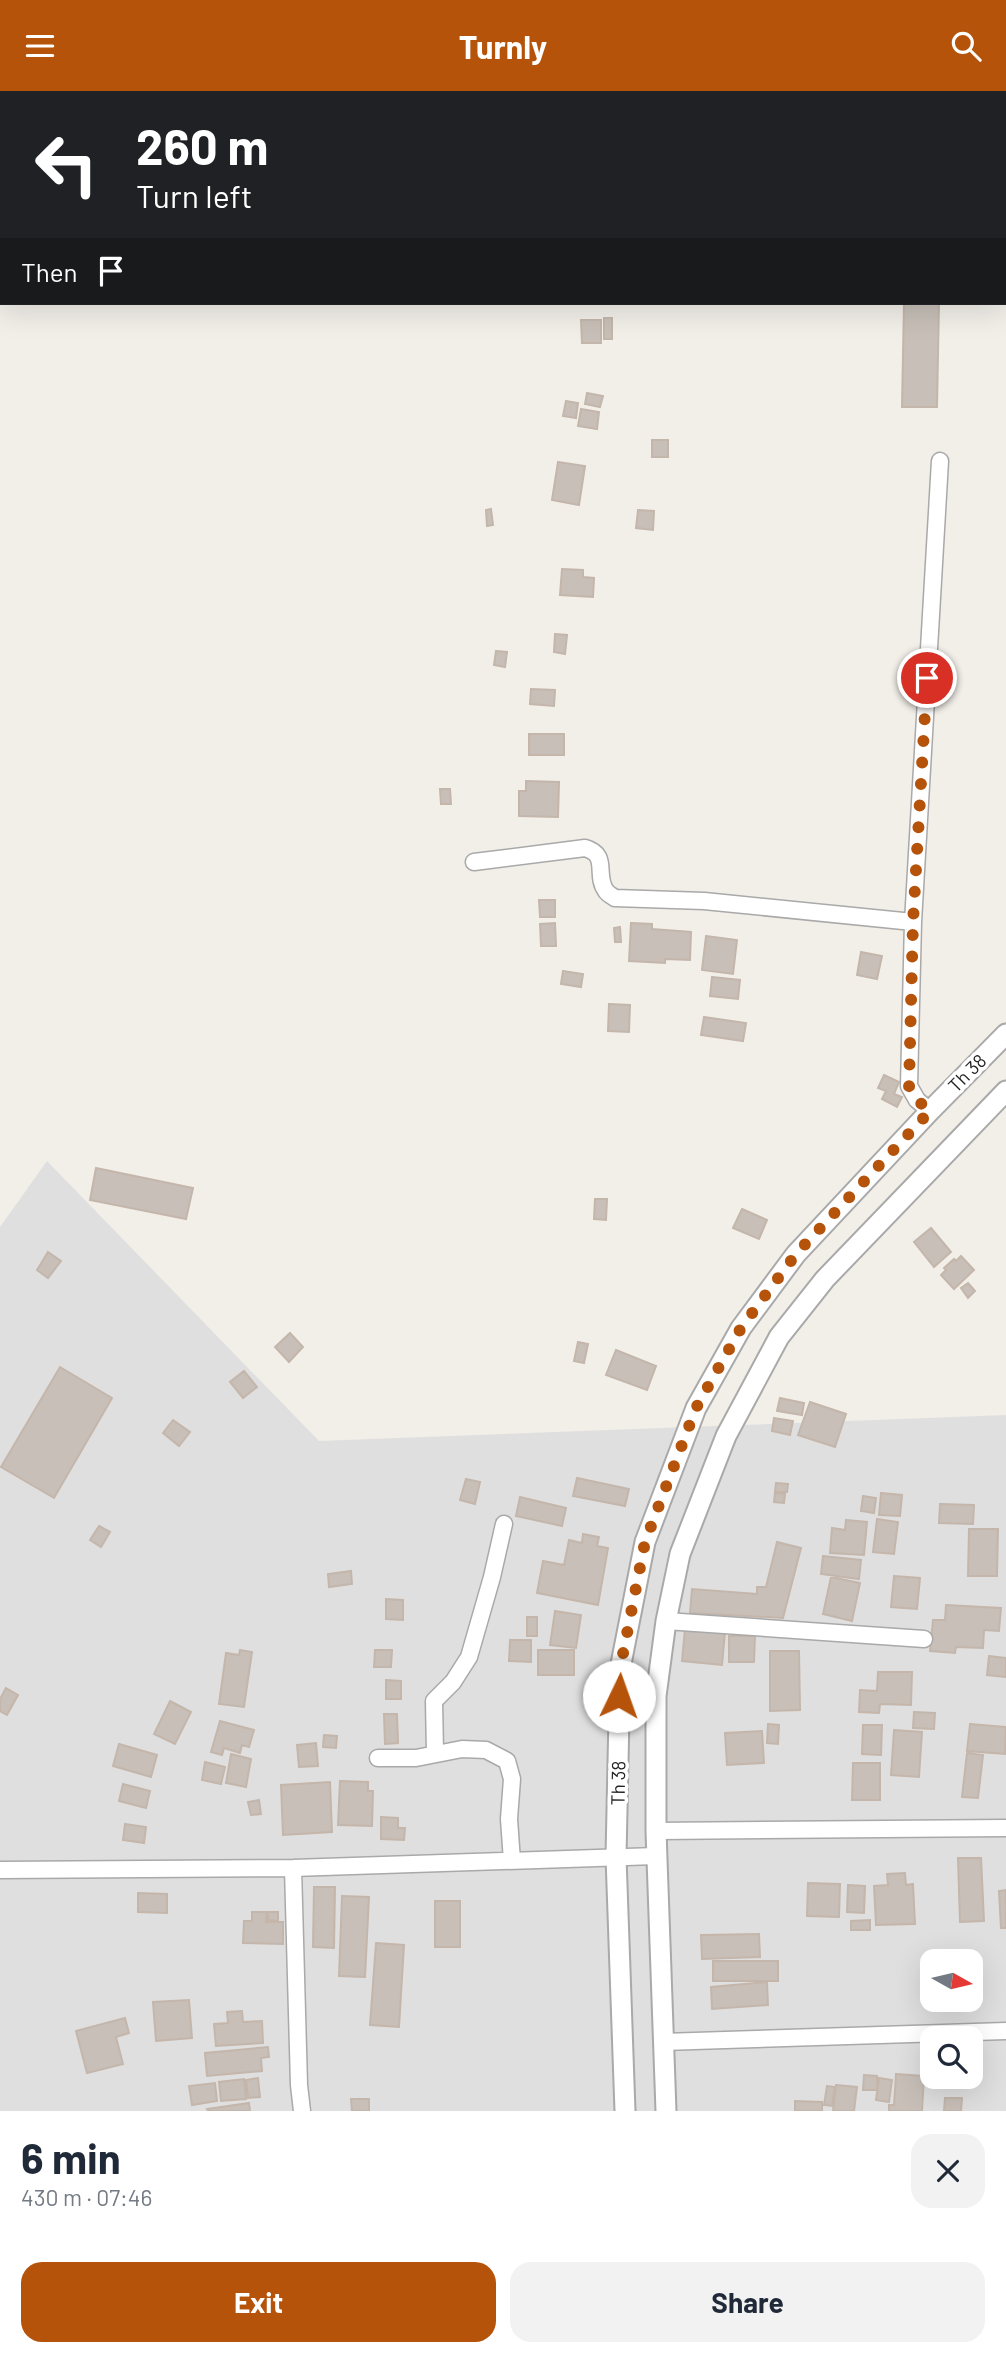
<!DOCTYPE html>
<html lang="en">
<head>
<meta charset="utf-8">
<style>
  :root { --surface:#fff; --page:#f2f2f3; --text:#1f2937; --muted:#747a83; --accent:#b45309 }
  body { margin:0; font-family:Barlow,sans-serif; background:var(--page); color:var(--text); height:100vh; display:flex; flex-direction:column; font-size:26px; white-space:nowrap }
  * { box-sizing:border-box; margin:0 }
  p { font-size:23px; color:var(--muted) }
  .icon { flex:none; width:38px; height:38px; fill:none; stroke:currentColor; stroke-width:2; stroke-linecap:round; stroke-linejoin:round }
  .map { position:relative; height:2020px; overflow:hidden }
  .sheet { display:flex; flex-direction:column; background:var(--surface); flex:1 }
  .sheet>* { flex:none }
  .top-card { position:absolute; left:0px; top:0px; width:1006px; height:214px; box-shadow:0 7px 28px #0002; background:#202124; color:#fff; overflow:hidden }
  .needle { width:46px; rotate:98deg }
  .buttons { position:absolute; left:920px; top:1858px; display:grid; gap:14px }
  .buttons a { display:grid; place-items:center; width:63px; height:63px; border-radius:14px; background:var(--surface); box-shadow:0 7px 28px #0002; font-size:35px }
  .pin { position:absolute; display:grid; place-items:center; width:60px; height:60px; color:#fff; margin:-30px; border:4px solid #fff; border-radius:50%; box-shadow:0 2px 7px #0007 }
  .me { position:absolute; width:77px; margin:-38px; rotate:3deg; stroke-linejoin:round; filter:drop-shadow(0 0 5px #0008) }
  .turn { display:flex; align-items:center; gap:24px; height:147px; padding:0 21px; font-size:32px }
  .turn .icon { width:91px; height:91px; stroke-width:2.5 }
  .turn b { display:block; font-size:49px; line-height:60px }
  .then { display:flex; align-items:center; height:66px; padding:0 21px; background:#0003; gap:14px; font-size:26px }
  .round { display:grid; place-items:center; flex:none; width:74px; height:74px; border-radius:21px; background:var(--page) }
  .headline { display:flex; align-items:center; justify-content:space-between; height:119px; padding:0 21px }
  h1 { font-size:42px; font-weight:700; line-height:52px }
  .primary-button { display:flex; gap:14px; margin-top:auto; padding:14px 21px }
  .primary-button a { flex:1; height:80px; border-radius:21px; background:var(--accent); color:#fff; font-size:28px; font-weight:700; line-height:80px; text-align:center }
  .primary-button a+a { background:var(--page); color:var(--text) }
  header { display:flex; justify-content:space-between; align-items:center; height:91px; padding:0 21px; background:var(--accent); color:#fff; font-size:32px; font-weight:700 }
  .map>svg:first-child { display:block }
</style>
</head>
<body>
<header><svg class="icon" aria-label="menu" viewBox="0 0 24 24"><path d="M4 6h16M4 12h16M4 18h16"/></svg>Turnly<svg class="icon" aria-label="search" viewBox="0 0 24 24"><circle cx="10" cy="10" r="6"/><path d="M15 15l6 6"/></svg></header>
<div class="map">
<svg width="1006" height="2020" viewBox="0 0 1006 2020">
  <rect width="100%" height="100%" fill="#f2efe9"/>
  <path fill="#e0dfdf" fill-rule="evenodd" d="M47 1070 319 1350 1006 1324V2020H0V1136ZM933 1871H971V1909H933ZM933 1948H971V1986H933Z"/>
  <path fill="#c7bfb8" stroke="#c4b6ab" stroke-width="2" d="M904 212H939L937 316H902Z
    M604 227H612V248H604Z
    M581 229H601V252H582Z
    M587 302 603 305 600 316 585 313Z
    M566 310 578 312 576 327 563 325Z
    M581 318 599 321 597 338 578 335Z
    M652 349H668V366H652Z
    M558 371 585 375 579 414 552 409Z
    M491 418 493 434 487 435 486 419Z
    M638 419 654 420 653 439 636 437Z
    M562 478 583 479V486L594 487 593 506 560 504Z
    M555 543 567 544 565 563 554 561Z
    M496 560 507 561 505 576 494 574Z
    M531 598 555 599 554 615 530 613Z
    M529 643H564V664H529Z
    M526 690 559 691 558 726 519 725V700H526Z
    M440 698H450L451 713H441Z
    M539 809H555V826H540Z
    M555 832 556 855H541L540 833Z
    M631 832 652 833V838L691 841 690 869 665 868V872L629 870Z
    M620 836 621 851H615L614 837Z
    M706 845 737 849 733 883 702 879Z
    M861 861 882 865 877 888 857 884Z
    M563 880 583 883 581 896 561 893Z
    M712 886 740 889 738 908 710 905Z
    M609 913 630 914 629 941 608 940Z
    M704 926 746 932 743 950 701 944Z
    M884 984 899 991 894 1003 902 1006 897 1016 882 1008 886 1000 878 997Z
    M96 1077 193 1097 186 1128 90 1109Z
    M595 1108H607L606 1129 594 1128Z
    M742 1118 767 1129 759 1148 733 1137Z
    M931 1137 951 1161 934 1176 914 1151Z
    M48 1161 61 1170 48 1187 37 1179Z
    M961 1165 974 1179 954 1198 941 1184 946 1179 944 1177 954 1168 956 1170Z
    M968 1192 975 1200 968 1207 961 1197Z
    M290 1242 303 1256 289 1271 275 1256Z
    M578 1251 588 1253 584 1272 574 1270Z
    M616 1259 656 1275 647 1299 606 1284Z
    M60 1276 112 1307 54 1407 1 1376Z
    M244 1280 257 1296 243 1307 230 1291Z
    M780 1307 804 1312 802 1324 777 1320Z
    M810 1311 846 1323 835 1356 798 1344Z
    M774 1327 793 1330 790 1344 772 1340Z
    M173 1329 190 1341 179 1355 163 1342Z
    M577 1387 629 1398 625 1415 573 1405Z
    M466 1388 480 1391 475 1413 460 1409Z
    M776 1392 788 1393 787 1401H775Z
    M775 1402 785 1403 784 1412 774 1411Z
    M881 1402 902 1404 900 1425 879 1424Z
    M863 1405 876 1407 874 1422 861 1420Z
    M520 1406 566 1417 562 1435 516 1425Z
    M940 1413 974 1414 973 1433 939 1432Z
    M877 1428 898 1431 894 1463 873 1461Z
    M846 1429 867 1431 864 1464 830 1462 832 1437 845 1439Z
    M99 1435 110 1441 101 1456 90 1449Z
    M969 1438H998L997 1485H968Z
    M583 1443 599 1446 597 1455 608 1457 598 1514 537 1502 543 1470 564 1474 569 1449 582 1452Z
    M777 1451 801 1457 783 1527 690 1522 692 1498 757 1503V1496H766Z
    M823 1465 861 1469 859 1488 821 1483Z
    M351 1480 352 1493 329 1496 328 1483Z
    M894 1485 920 1487 917 1518 891 1516Z
    M831 1486 860 1492 852 1530 823 1523Z
    M386 1508 403 1509V1529L386 1528Z
    M946 1514 1001 1517 999 1540 984 1539 983 1557 956 1556 955 1562 930 1560 933 1529H945Z
    M555 1520 581 1524 576 1557 550 1554Z
    M527 1526H537V1545H527Z
    M685 1538 725 1541 722 1574 682 1570Z
    M729 1545H755L754 1571H729Z
    M510 1549H531V1571L509 1570Z
    M240 1559 252 1561 244 1616 219 1613 226 1562 239 1564Z
    M375 1559H392L391 1576H374Z
    M538 1559H574V1584H538Z
    M770 1560H799L800 1619 770 1620Z
    M989 1565 1006 1567V1586L987 1584Z
    M878 1581H912L911 1614 880 1613 879 1622 859 1621 860 1599 877 1600Z
    M386 1589 401 1590V1608H386Z
    M6 1597 18 1604 7 1624 0 1620V1608Z
    M170 1610 191 1621 175 1653 154 1643Z
    M914 1621 935 1622 934 1638 913 1637Z
    M384 1623H397L398 1652 385 1653Z
    M220 1630 254 1639 249 1656 242 1654 240 1662 224 1657 222 1664 211 1661Z
    M768 1633 779 1634 778 1653 767 1652Z
    M970 1633 1006 1636 1005 1663 967 1660Z
    M863 1634H882L881 1664 862 1663Z
    M894 1639 922 1641 919 1686 891 1684Z
    M762 1640 764 1672 727 1674 725 1642Z
    M324 1644 337 1645 336 1657 323 1656Z
    M316 1652 318 1675 299 1676 297 1654Z
    M119 1653 157 1664 151 1686 113 1675Z
    M967 1662 983 1664 978 1707 962 1706Z
    M231 1663 251 1668 246 1696 226 1692Z
    M205 1671 225 1676 221 1693 202 1689Z
    M853 1672H880V1709H852Z
    M340 1690 368 1691V1700H373L372 1735 338 1734Z
    M330 1691 332 1741 283 1744 281 1694Z
    M123 1693 150 1700 146 1717 119 1710Z
    M259 1709 261 1723 251 1724 248 1711Z
    M381 1726 398 1727V1737H405L404 1749 381 1748Z
    M125 1733 146 1736 144 1752 123 1749Z
    M958 1767H981L984 1830 960 1831Z
    M905 1782 906 1794 913 1793 915 1833 876 1834 874 1795 888 1794 887 1783Z
    M808 1792 840 1793 839 1826 807 1825Z
    M848 1794 865 1795 864 1822 847 1821Z
    M314 1796H335L334 1857 313 1856Z
    M1006 1799V1837H1001L999 1800Z
    M138 1802 167 1803V1822L138 1821Z
    M342 1805 369 1806 365 1886 339 1885Z
    M435 1810H460V1856H435Z
    M252 1821H267L266 1831H283V1853L243 1852 244 1830H252Z
    M268 1821H278V1830L268 1829Z
    M870 1829V1839H851V1830Z
    M759 1843 760 1866 702 1868 701 1844Z
    M376 1852 404 1854 399 1936 370 1934Z
    M713 1870H778V1890H713Z
    M767 1891 768 1914 712 1918 711 1896Z
    M189 1909 192 1947 156 1950 153 1911Z
    M242 1920 243 1931 262 1930 263 1952 216 1955 214 1933 228 1932 227 1921Z
    M125 1927 129 1942 116 1946 123 1973 87 1982 76 1940Z
    M268 1956 269 1966 261 1967 262 1980 207 1985 205 1962Z
    M896 1983 924 1985 922 2020H889V2014H894Z
    M864 1984 877 1985V1999H863Z
    M258 1987 260 2006 248 2007 246 1989Z
    M879 1987 892 1989 889 2011 876 2009Z
    M244 1988 246 2008 221 2010 219 1991Z
    M215 1992 217 2010 192 2014 189 1995Z
    M836 1994 857 1996 854 2020H833Z
    M827 1995 835 1996 832 2015 824 2014Z
    M945 2007H962L961 2020H944Z
    M351 2008H369V2020H352Z
    M795 2010 822 2011V2020H795Z
    M249 2012 250 2020H208L207 2018Z"/>
  <g fill="none" stroke-linecap="round" stroke-linejoin="round">
    <g stroke="#a9a9a9" stroke-width="19">
      <path id="minor" d="M474 771 585 757C610 764 594 784 606 800 608 803 612 805 615 807L704 810 913 831
        M930 1020 917 1009 909 995 913 831 940 370
        M666 1530 924 1548
        M435 1662 434 1610 453 1591 469 1566 492 1486 504 1433
        M378 1667H416L462 1658 486 1659 507 1670 512 1688 509 1728 512 1770
        M656 1740 1006 1737
        M293 1777 299 1994 302 2020
        M0 1779 293 1777 656 1765
        M663 1951 1006 1940"/>
    </g>
    <g stroke="#a9a9a9" stroke-width="23">
      <path id="tertiary" d="M625 2020 616 1766 620 1578 645 1451 696 1317 741 1237 796 1163 930 1020 1006 943
        M666 2020 656 1740V1605L666 1530 680 1463 726 1345 779 1246 825 1188 1006 1000"/>
    </g>
    <use href="#minor" stroke="#fff" stroke-width="16"/>
    <use href="#tertiary" stroke="#fff" stroke-width="19"/>
  </g>
  <g fill="none" stroke-linecap="round" stroke-linejoin="round">
    <path stroke="#b45309" stroke-width="12" stroke-dasharray="0 21.6" d="M619 1605 620 1578 645 1451 696 1317 741 1237 796 1163 930 1020 917 1009 909 995 913 831 927 587"/>
  </g>
  <g text-anchor="middle" stroke-width="7" stroke-linejoin="round" paint-order="stroke">
    <g font-size="19" fill="#222" stroke="#fff">
      <text transform="translate(967 982) rotate(-45)" y="7">Th 38</text>
      <text transform="translate(618 1692) rotate(-89)" y="7">Th 38</text>
    </g>
  </g>
</svg>
<div class="buttons">
<a><svg class="needle" viewBox="-14 -14 28 28"><path d="M0-13l5 13h-10z" fill="#e53935"/><path d="M0 13l5-13h-10z" fill="#747a83"/></svg></a>
<a><svg class="icon" aria-label="search" viewBox="0 0 24 24"><circle cx="10" cy="10" r="6"/><path d="M15 15l6 6"/></svg></a>
</div>
<div class="pin" style="left:927px;top:587px;background:#d93025"><svg class="icon" aria-label="arrive" viewBox="0 0 24 24"><path d="M6 21V4h12l-3 4 3 4H6"/></svg></div>
<svg class="me" style="left:619px;top:1605px" viewBox="-20 -20 40 40"><circle r="19" fill="#fff"/><path d="M0-13L10 11 0 6-10 11z" fill="#b45309"/></svg>
<div class="top-card">
<div class="turn"><svg class="icon" aria-label="left" viewBox="0 0 24 24"><path d="M17 20v-9H6M10 6l-5 5 5 5"/></svg><div><b>260 m</b>Turn left</div></div>
<div class="then">Then<svg class="icon" aria-label="arrive" viewBox="0 0 24 24"><path d="M6 21V4h12l-3 4 3 4H6"/></svg></div>
</div>
</div>
<section class="sheet">
<div class="headline"><div><h1>6 min</h1><p>430 m · 07:46</p></div><a class="round"><svg class="icon" aria-label="close" viewBox="0 0 24 24"><path d="M6 6l12 12M18 6L6 18"/></svg></a></div>
<div class="primary-button"><a>Exit</a><a>Share</a></div>
</section>
</body>
</html>
